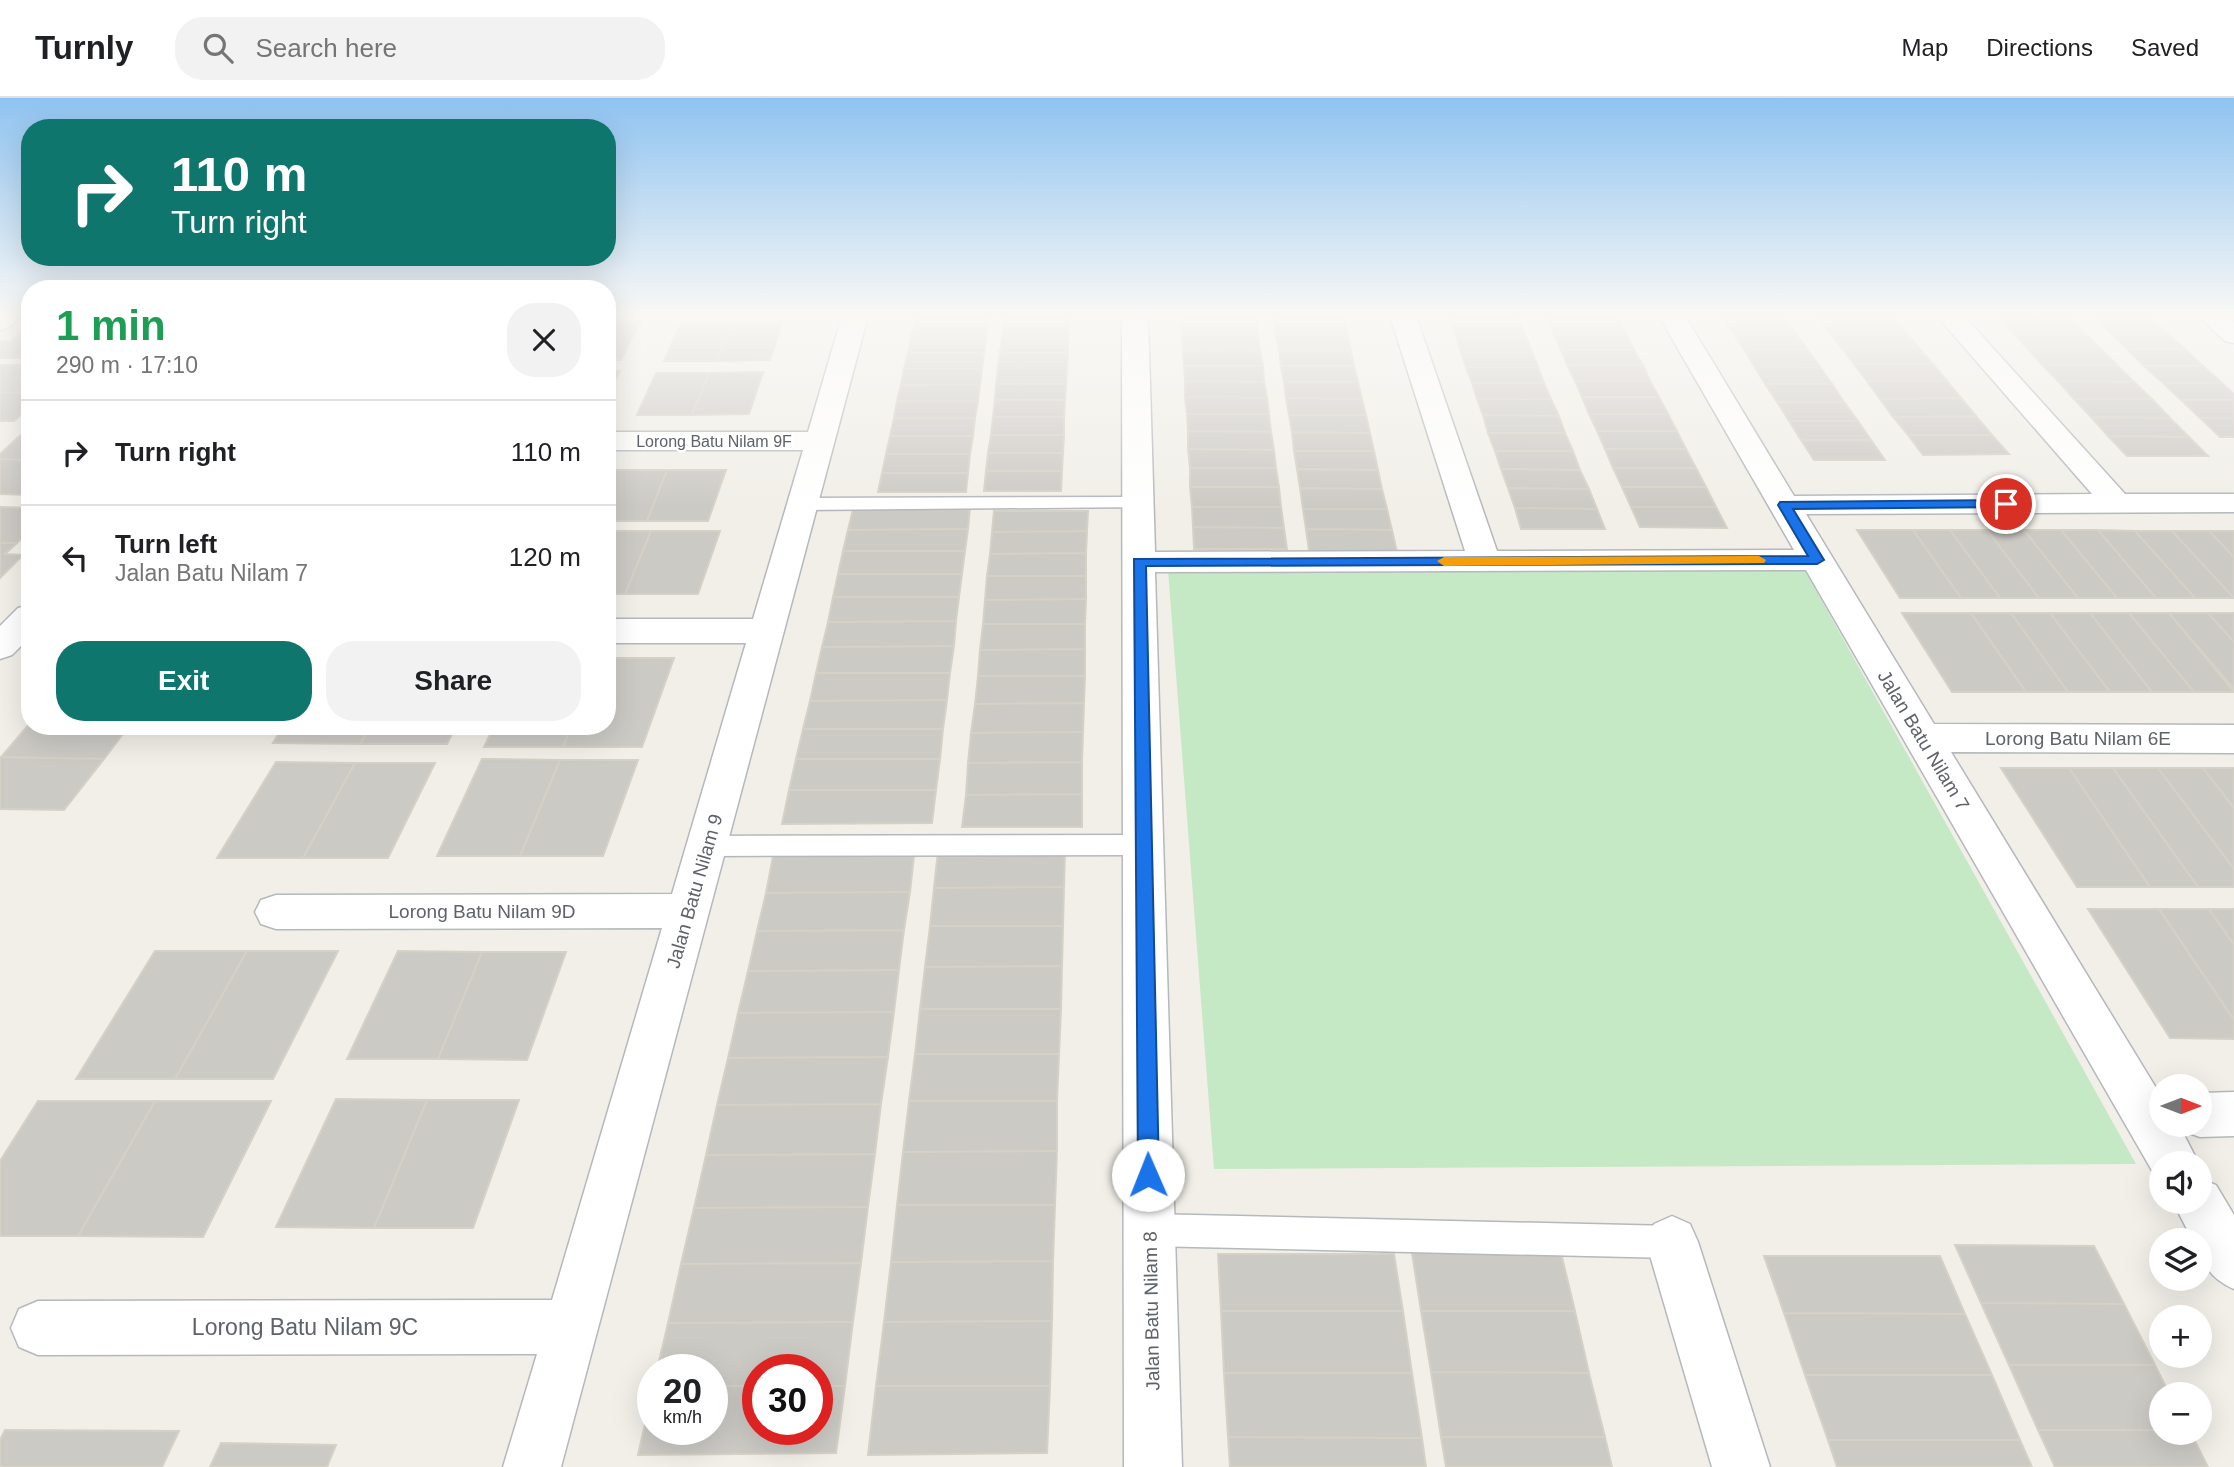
<!DOCTYPE html>
<html lang="en">
<head>
<meta charset="utf-8">
<style>
  :root { --surface:#fff; --page:#f2f2f2; --text:#202124; --muted:#757577; --line:#e0e0e0; --accent:#0f766e }
  body { margin:0; font-family:Helvetica,sans-serif; background:var(--page); color:var(--text); height:100vh; display:flex; flex-direction:column; font-size:26px; white-space:nowrap }
  * { box-sizing:border-box; margin:0 }
  p { font-size:23px; color:var(--muted) }
  .icon { flex:none; width:38px; height:38px; fill:none; stroke:currentColor; stroke-width:2; stroke-linecap:round; stroke-linejoin:round }
  .map { position:relative; flex:1; overflow:hidden }
  .drawer { position:absolute; left:21px; top:182px; width:595px; height:455px; display:flex; flex-direction:column; background:var(--surface); border-radius:28px; box-shadow:0 7px 28px #0002 }
  .drawer>* { flex:none }
  .top-card { position:absolute; left:21px; top:21px; width:595px; height:147px; border-radius:28px; box-shadow:0 7px 28px #0002; background:#0f766e; color:#fff; overflow:hidden }
  .needle { width:46px; rotate:90deg }
  .buttons { position:absolute; left:2149px; top:976px; display:grid; gap:14px }
  .buttons a { display:grid; place-items:center; width:63px; height:63px; border-radius:50%; background:var(--surface); box-shadow:0 7px 28px #0002; font-size:35px }
  .speed { position:absolute; left:637px; top:1256px; display:flex; gap:14px; font-size:35px; font-weight:700; text-align:center }
  .speed>* { display:grid; place-content:center; width:91px; height:91px; border-radius:50%; background:var(--surface); box-shadow:0 7px 28px #0002; line-height:1 }
  .speed small { font-size:18px; font-weight:400 }
  .speed .limit { border:10px solid #d22; background:#fff; color:#111 }
  .pin { position:absolute; display:grid; place-items:center; width:60px; height:60px; color:#fff; margin:-30px; border:4px solid #fff; border-radius:50%; box-shadow:0 2px 7px #0007 }
  .me { position:absolute; width:77px; margin:-38px; rotate:359deg; stroke-linejoin:round; filter:drop-shadow(0 0 5px #0008) }
  .turn { display:flex; align-items:center; gap:24px; height:147px; padding:0 35px; font-size:32px }
  .turn .icon { width:91px; height:91px; stroke-width:2.5 }
  .turn b { display:block; font-size:49px; line-height:60px }
  .round { display:grid; place-items:center; flex:none; width:74px; height:74px; border-radius:28px; background:var(--page) }
  .summary { display:flex; align-items:center; justify-content:space-between; height:119px; padding:0 35px }
  h1 { font-size:42px; font-weight:800; line-height:52px; color:#1e9e55 }
  .cta { display:flex; gap:14px; margin-top:auto; padding:14px 35px }
  .cta a { flex:1; height:80px; border-radius:28px; background:var(--accent); color:#fff; font-size:28px; font-weight:800; line-height:80px; text-align:center }
  .cta a+a { background:var(--page); color:var(--text) }
  ul { padding:0; list-style:none }
  li { display:flex; align-items:center; gap:21px; height:105px; padding:0 35px; border-top:2px solid var(--line) }
  li div { flex:1 }
  li b { display:block; font-size:26px }
  li em { font-style:normal }
  header { display:flex; align-items:center; gap:42px; box-sizing:border-box; height:98px; padding:0 35px; background:var(--surface); border-bottom:2px solid var(--line) }
  header strong { font-size:33px }
  nav { display:flex; gap:38px; margin-inline-start:auto; font-size:24px }
  .search { width:490px; height:63px; background:var(--page); display:flex; align-items:center; gap:18px; box-sizing:border-box; padding:0 24px; border-radius:28px; color:var(--muted); font-size:26px }
  .map>svg:first-child { display:block }
</style>
</head>
<body>
<header>
<strong>Turnly</strong>
<div class="search"><svg class="icon" aria-label="search" viewBox="0 0 24 24"><circle cx="10" cy="10" r="6"/><path d="M15 15l6 6"/></svg>Search here</div>
<nav><a>Map</a><a>Directions</a><a>Saved</a></nav>
</header>
<div class="map">
<svg width="2234" height="1369" viewBox="0 0 2234 1369">
  <rect width="100%" height="100%" fill="#f1efe8"/>
  <path fill="#c5e8c5" d="M1804 471 2136 1066 1214 1071 1168 472Z"/>
  <path fill="#cccac5" stroke="#d6d1c6" stroke-width="2" d="M915 218H989L988 225H914Z
    M1004 218H1069V225H1004Z
    M1181 218H1256V224L1181 223Z
    M1273 218H1343L1345 224 1274 223Z
    M1449 218H1517L1520 225 1451 224Z
    M1546 218H1616L1619 223H1548Z
    M1722 218H1784L1785 220H1723Z
    M2092 218H2148L2150 220H2095Z
    M1818 219H1893L1906 234H1829Z
    M1998 219H2069L2085 235 2012 234Z
    M1723 220H1785L1796 236 1733 235Z
    M2095 220H2150L2167 235H2111Z
    M1181 223 1256 224 1258 238H1182Z
    M1274 223 1345 224 1348 238H1276Z
    M1548 223H1619L1627 237H1554Z
    M607 224H640L621 262H607Z
    M783 224 770 262 717 263 732 225Z
    M1451 224 1520 225 1526 239H1456Z
    M681 225H732L717 263H664Z
    M914 225H988L986 240H911Z
    M1004 225H1069L1068 240H1002Z
    M22 234H30V260H0V243L10 244Z
    M1829 234H1906L1919 250H1842Z
    M2012 234 2085 235 2100 250H2027Z
    M1733 235 1796 236 1808 252 1744 251Z
    M2111 235H2167L2185 251H2127Z
    M1554 237H1627L1634 252H1561Z
    M1182 238H1258L1260 253 1183 252Z
    M1276 238H1348L1351 253H1279Z
    M1456 239H1526L1532 254H1461Z
    M911 240H986L984 255H908Z
    M1002 240H1068V255H1000Z
    M1842 250H1919L1933 266H1854Z
    M2027 250H2100L2117 267H2042Z
    M1744 251 1808 252 1820 269 1754 268Z
    M2127 251H2185L2203 268H2144Z
    M1183 252 1260 253 1263 268H1184Z
    M1561 252H1634L1643 267H1567Z
    M1279 253H1351L1354 268H1281Z
    M1461 254H1532L1538 269H1466Z
    M908 255H984L982 271H904Z
    M1000 255H1068L1067 270H998Z
    M1854 266H1933L1947 283H1867Z
    M0 267H30V295L0 294Z
    M1567 267H1643L1650 283H1575Z
    M2042 267H2117L2134 284 2058 283Z
    M1184 268H1263L1264 284 1185 283Z
    M1281 268H1354L1358 284H1284Z
    M1754 268 1820 269 1832 286H1765Z
    M2144 268H2203L2222 285H2163Z
    M1466 269H1538L1544 285H1472Z
    M998 270H1067L1066 286H996Z
    M904 271H982L980 286 901 287Z
    M607 273H620L607 298Z
    M763 274 749 316 692 317 709 275Z
    M656 275H709L692 317H637Z
    M1185 283 1264 284 1267 300 1185 299Z
    M1575 283H1650L1659 299H1582Z
    M1867 283H1947L1961 300 1880 301Z
    M2058 283 2134 284 2152 301H2074Z
    M1284 284H1358L1362 301 1286 300Z
    M1472 285H1544L1551 301H1477Z
    M2163 285H2222L2234 296V302H2181Z
    M980 286 978 303H897L901 287Z
    M996 286H1066L1065 302H995Z
    M1765 286H1832L1844 304H1777Z
    M0 294 30 295V309L14 323H0Z
    M1185 299 1267 300 1269 316H1187Z
    M1582 299H1659L1668 316H1589Z
    M1286 300 1362 301 1366 317H1289Z
    M1961 300 1976 318 1893 319 1880 301Z
    M1477 301H1551L1559 318 1483 317Z
    M2074 301H2152L2170 320 2091 319Z
    M995 302H1065L1064 319H993Z
    M2181 302H2234V320H2200Z
    M897 303H978L975 320H894Z
    M1777 304H1844L1858 323H1789Z
    M1187 316H1269L1271 334 1188 333Z
    M1589 316H1668L1677 333H1597Z
    M1289 317H1366L1370 335 1292 334Z
    M1483 317 1559 318 1565 335H1488Z
    M1976 318 1992 337H1908L1893 319Z
    M993 319H1064V337H991Z
    M2091 319 2170 320 2189 339 2108 338Z
    M894 320H975L973 338H890Z
    M2200 320H2234V339H2220Z
    M1789 323H1858L1871 342H1801Z
    M26 332H30V362L0 361V356Z
    M1188 333 1271 334 1274 352 1188 351Z
    M1597 333H1677L1686 351H1605Z
    M1292 334 1370 335 1374 353H1294Z
    M1488 335H1565L1573 353H1495Z
    M991 337H1064L1063 355H988Z
    M1908 337H1992L2009 356 1923 357Z
    M890 338H973L970 356H886Z
    M2108 338 2189 339 2208 358H2127Z
    M1801 342H1871L1885 362H1814Z
    M1188 351 1274 352 1276 370H1190Z
    M1605 351H1686L1696 370H1613Z
    M1294 353H1374L1378 372 1297 371Z
    M1495 353H1573L1580 372 1501 371Z
    M988 355H1063L1062 373H986Z
    M886 356H970L968 375H882Z
    M0 361 30 362V397L0 396Z
    M1190 370H1276L1279 389H1190Z
    M1613 370H1696L1706 389H1622Z
    M1297 371 1378 372 1382 391 1300 390Z
    M1501 371 1580 372 1589 391 1508 390Z
    M608 372H667L647 423H607Z
    M667 372H726L708 423H647Z
    M986 373H1062L1061 393H984Z
    M882 375H968L966 394H878Z
    M1190 389H1279L1281 409H1192Z
    M1622 389H1706L1716 409H1631Z
    M1300 390 1382 391 1387 411H1303Z
    M1508 390 1589 391 1597 411 1515 410Z
    M0 409 30 410V432L17 445H0Z
    M1192 409H1281L1284 430 1193 429Z
    M1631 409H1716L1727 430 1640 429Z
    M970 410 968 431 848 432 853 411Z
    M1515 410 1597 411 1605 431H1521Z
    M1303 411H1387L1392 432 1306 431Z
    M994 413H1088L1087 433 992 434Z
    M1193 429 1284 430 1287 451H1194Z
    M968 431 965 453H843L848 432Z
    M1306 431 1392 432 1397 454 1309 453Z
    M1857 432H1913L1961 500H1900Z
    M1913 432H1950L2000 500H1961Z
    M1950 432H1987L2039 500H2000Z
    M1987 432H2024L2078 500H2039Z
    M2024 432H2061L2117 500H2078Z
    M2061 432H2098L2156 500H2117Z
    M2098 432 2135 433 2195 500H2156Z
    M607 433H651L625 496H607Z
    M651 433H720L698 496H625Z
    M1087 433 1086 455 990 456 992 434Z
    M2135 433H2172L2234 500H2195Z
    M2172 433H2209L2234 459V500Z
    M2209 433H2234V459Z
    M0 445H17L5 456 23 457 0 480Z
    M843 453H965L962 476H838Z
    M1086 455V478H987L990 456Z
    M838 476H962L959 499H833Z
    M987 478H1086V501L985 502Z
    M833 499H959L956 523 828 524Z
    M1086 501 1085 526H983L985 502Z
    M1902 515H1971L2026 594H1952Z
    M1971 515H2011L2068 594H2026Z
    M2011 515H2050L2110 594H2068Z
    M2050 515H2090L2152 594H2110Z
    M2090 515H2129L2194 594H2152Z
    M2129 515H2169L2234 594H2194Z
    M2169 515H2208L2234 544V591Z
    M2208 515H2234V544Z
    M956 523 954 548 822 549 828 524Z
    M983 526H1085V551L980 552Z
    M954 548 950 575H816L822 549Z
    M1085 551V578H978L980 552Z
    M607 560H674L642 649H563L571 628H607Z
    M816 575H950L947 602 810 603Z
    M978 578H1085L1084 605 975 606Z
    M947 602 943 631H803L810 603Z
    M1084 605 1083 634 971 635 975 606Z
    M30 625V628H129L104 661 1 659Z
    M283 628H370L360 646 273 645Z
    M370 628H456L447 646H360Z
    M494 628H571L563 649H484Z
    M803 631H943L940 661H796Z
    M1083 634 1082 664 968 665 971 635Z
    M0 660 1 659 104 661 64 712 0 711Z
    M482 661 560 662 520 758H437Z
    M796 661H940L936 692H789Z
    M560 662H638L603 758H520Z
    M276 664 355 665 303 760H217Z
    M1082 664V696L966 697 968 665Z
    M355 665H435L388 760H303Z
    M2001 670H2069L2150 789H2077Z
    M2069 670H2113L2198 789H2150Z
    M2113 670H2158L2234 771V789H2198Z
    M2158 670H2203L2234 710V771Z
    M2203 670H2234V710Z
    M789 692H936L932 725 782 726Z
    M1082 696V729H962L966 697Z
    M938 753H1065L1064 789 934 790Z
    M773 758H914L910 794 766 795Z
    M1064 789 1063 828H930L934 790Z
    M910 794 904 832 757 833 766 795Z
    M2088 811H2159L2234 922V941L2170 940Z
    M2159 811H2209L2234 847V922Z
    M2209 811H2234V847Z
    M930 828H1063L1062 868 925 869Z
    M904 832 899 872 748 873 757 833Z
    M155 853H247L175 981H76Z
    M247 853H338L273 981H175Z
    M398 853 482 854 438 961H347Z
    M482 854H566L527 962 438 961Z
    M1062 868 1061 911H920L925 869Z
    M899 872 894 914 738 915 748 873Z
    M920 911H1061L1059 956H915Z
    M894 914 888 959 728 960 738 915Z
    M915 956H1059L1057 1003H909Z
    M888 959 881 1006 717 1007 728 960Z
    M336 1001 427 1002 374 1130 276 1129Z
    M427 1002H519L473 1130H374Z
    M38 1003H155L78 1138H0V1063Z
    M155 1003H271L203 1139 78 1138Z
    M909 1003H1057V1053L903 1054Z
    M881 1006 875 1056 706 1057 717 1007Z
    M1057 1053 1055 1107H897L903 1054Z
    M875 1056 868 1109 694 1110 706 1057Z
    M897 1107H1055L1053 1163 891 1164Z
    M868 1109 861 1165 681 1166 694 1110Z
    M1955 1147 2094 1148 2124 1206 1981 1205Z
    M1412 1155H1561L1575 1213H1421Z
    M1218 1156H1394L1403 1213H1221Z
    M1764 1158H1940L1965 1216 1784 1215Z
    M1053 1163 1052 1223 884 1224 891 1164Z
    M861 1165 853 1224 668 1225 681 1166Z
    M1981 1205 2124 1206 2155 1267H2009Z
    M1221 1213H1403L1412 1275H1224Z
    M1421 1213H1575L1589 1275 1431 1274Z
    M1784 1215 1965 1216 1992 1277H1805Z
    M1052 1223 1050 1288H876L884 1224Z
    M853 1224 845 1288H817V1272H758V1288H712V1272H657L668 1225Z
    M2009 1267H2155L2170 1297H2161V1332H2038Z
    M1431 1274 1589 1275 1605 1339H1441Z
    M1224 1275H1412L1422 1340 1228 1339Z
    M1805 1277H1992L2020 1342H1828Z
    M712 1288H758V1332H817V1288H845L836 1355 638 1357 653 1290V1332H712Z
    M876 1288H1050L1047 1355 868 1357Z
    M5 1332 179 1333 162 1369H0V1342Z
    M2038 1332H2161V1335H2191L2208 1369H2055Z
    M1228 1339 1422 1340 1426 1369H1230Z
    M1441 1339H1605L1612 1369H1446Z
    M1828 1342H2020L2032 1369H1837Z
    M221 1345 336 1347 327 1369H210Z"/>
  <g fill="none" stroke-linecap="round" stroke-linejoin="round">
    <g stroke="#b5b8bc" stroke-width="3">
      <path id="service" d="M1138 399 1148 405 1145 409 802 412 795 410 792 406 795 402 802 400Z
        M1143 737 1152 740 1156 747 1152 754 1143 757 707 758 698 755 694 748 698 741 707 738Z
        M1149 1116 1672 1128 1684 1132 1688 1144 1684 1156 1672 1160 1149 1148 1138 1143 1133 1132 1138 1121Z"/>
    </g>
    <g stroke="#b5b8bc" stroke-width="3">
      <path id="minor" d="M0 218H21L9 229 0 232Z
        M842 218H868L561 1369H503L537 1256 38 1257 19 1249 11 1230 19 1211 38 1203 552 1202 662 830 276 831 261 826 255 814 261 802 276 797 672 796 746 545H607V521H753L803 352H607V334H808Z
        M1122 218H1148L1155 454 1465 453 1390 218H1416L1497 453 1794 452 1659 218H1685L1794 398 2092 396 1937 218H1964L2125 396H2234V414L1806 416 1934 626 2234 627V655L1951 654 2161 998V1027H2179L2199 1066H2161V1084L2158 1083 1806 472 1155 474 1182 1369H1124Z
        M2198 218H2226L2234 224V245L2225 243Z
        M30 507V539L12 557 0 561V528L18 510Z
        M2234 994V1038L2200 1039 2183 1033 2181 1027H2200V995Z
        M2200 1080 2216 1087 2234 1117V1191C2213 1182 2200 1167 2200 1143H2193L2173 1104H2200Z
        M1672 1118 1690 1126 1698 1144 1770 1369H1712L1646 1144 1654 1126Z"/>
    </g>
    <use href="#service" fill="#fff" fill-rule="evenodd"/>
    <use href="#minor" fill="#fff" fill-rule="evenodd"/>
  </g>
  <linearGradient id="sky" x2="0" y2="1"><stop stop-color="#8fc3f1"/><stop offset="0.53" stop-color="#f9f8f5"/><stop offset="1" stop-color="#f9f8f5" stop-opacity="0"/></linearGradient>
  <rect width="2234" height="409" fill="url(#sky)"/>
  <path fill="#1a73e8" stroke="#114b97" stroke-width="2" d="M2006 402 2010 403V409L1793 411 1824 462 1817 466 1146 468 1159 1077 1156 1084 1148 1087 1141 1084 1138 1077 1134 461 1808 458 1778 407 1780 404Z"/>
  <path fill="#f59e0b" d="M1759 458 1766 462 1764 465 1444 468 1437 463 1444 459Z"/>
  <g text-anchor="middle" stroke-width="5" stroke-linejoin="round" paint-order="stroke">
    <g font-size="16" fill="#5f6368" stroke="#fff">
      <text x="714" y="349">Lorong Batu Nilam 9F</text>
    </g>
    <g font-size="19" fill="#5f6368" stroke="#fff">
      <text x="2078" y="647">Lorong Batu Nilam 6E</text>
      <text transform="translate(1924 642) rotate(59)" y="7">Jalan Batu Nilam 7</text>
      <text transform="translate(694 793) rotate(-74)" y="7">Jalan Batu Nilam 9</text>
      <text x="482" y="820">Lorong Batu Nilam 9D</text>
      <text transform="translate(1151 1213) rotate(-91)" y="7">Jalan Batu Nilam 8</text>
    </g>
    <g font-size="23" fill="#5f6368" stroke="#fff">
      <text x="305" y="1237">Lorong Batu Nilam 9C</text>
    </g>
  </g>
</svg>
<div class="buttons">
<a><svg class="needle" viewBox="-14 -14 28 28"><path d="M0-13l5 13h-10z" fill="#e53935"/><path d="M0 13l5-13h-10z" fill="#757577"/></svg></a>
<a><svg class="icon" aria-label="sound" viewBox="0 0 24 24"><path d="M4 9h4l5-4v14l-5-4H4zM17 9q2 3 0 6"/></svg></a>
<a><svg class="icon" aria-label="layers" viewBox="0 0 24 24"><path d="M12 4l9 5-9 5-9-5zM3 14l9 5 9-5"/></svg></a>
<a>+</a>
<a>−</a>
</div>
<div class="speed"><div>20<small>km/h</small></div><div class="limit">30</div></div>
<div class="pin" style="left:2006px;top:406px;background:#d93025"><svg class="icon" aria-label="arrive" viewBox="0 0 24 24"><path d="M6 21V4h12l-3 4 3 4H6"/></svg></div>
<svg class="me" style="left:1148px;top:1077px" viewBox="-20 -20 40 40"><circle r="19" fill="#fff"/><path d="M0-13L10 11 0 6-10 11z" fill="#1a73e8"/></svg>
<div class="top-card">
<div class="turn"><svg class="icon" aria-label="right" viewBox="0 0 24 24"><path d="M7 20v-9h11M14 6l5 5-5 5"/></svg><div><b>110 m</b>Turn right</div></div>
</div>
<section class="drawer">
<div class="summary"><div><h1>1 min</h1><p>290 m · 17:10</p></div><a class="round"><svg class="icon" aria-label="close" viewBox="0 0 24 24"><path d="M6 6l12 12M18 6L6 18"/></svg></a></div>
<ul>
<li><svg class="icon" aria-label="right" viewBox="0 0 24 24"><path d="M7 20v-9h11M14 6l5 5-5 5"/></svg><div><b>Turn right</b></div><em>110 m</em></li>
<li><svg class="icon" aria-label="left" viewBox="0 0 24 24"><path d="M17 20v-9H6M10 6l-5 5 5 5"/></svg><div><b>Turn left</b><p>Jalan Batu Nilam 7</p></div><em>120 m</em></li>
</ul>
<div class="cta"><a>Exit</a><a>Share</a></div>
</section>
</div>
</body>
</html>
